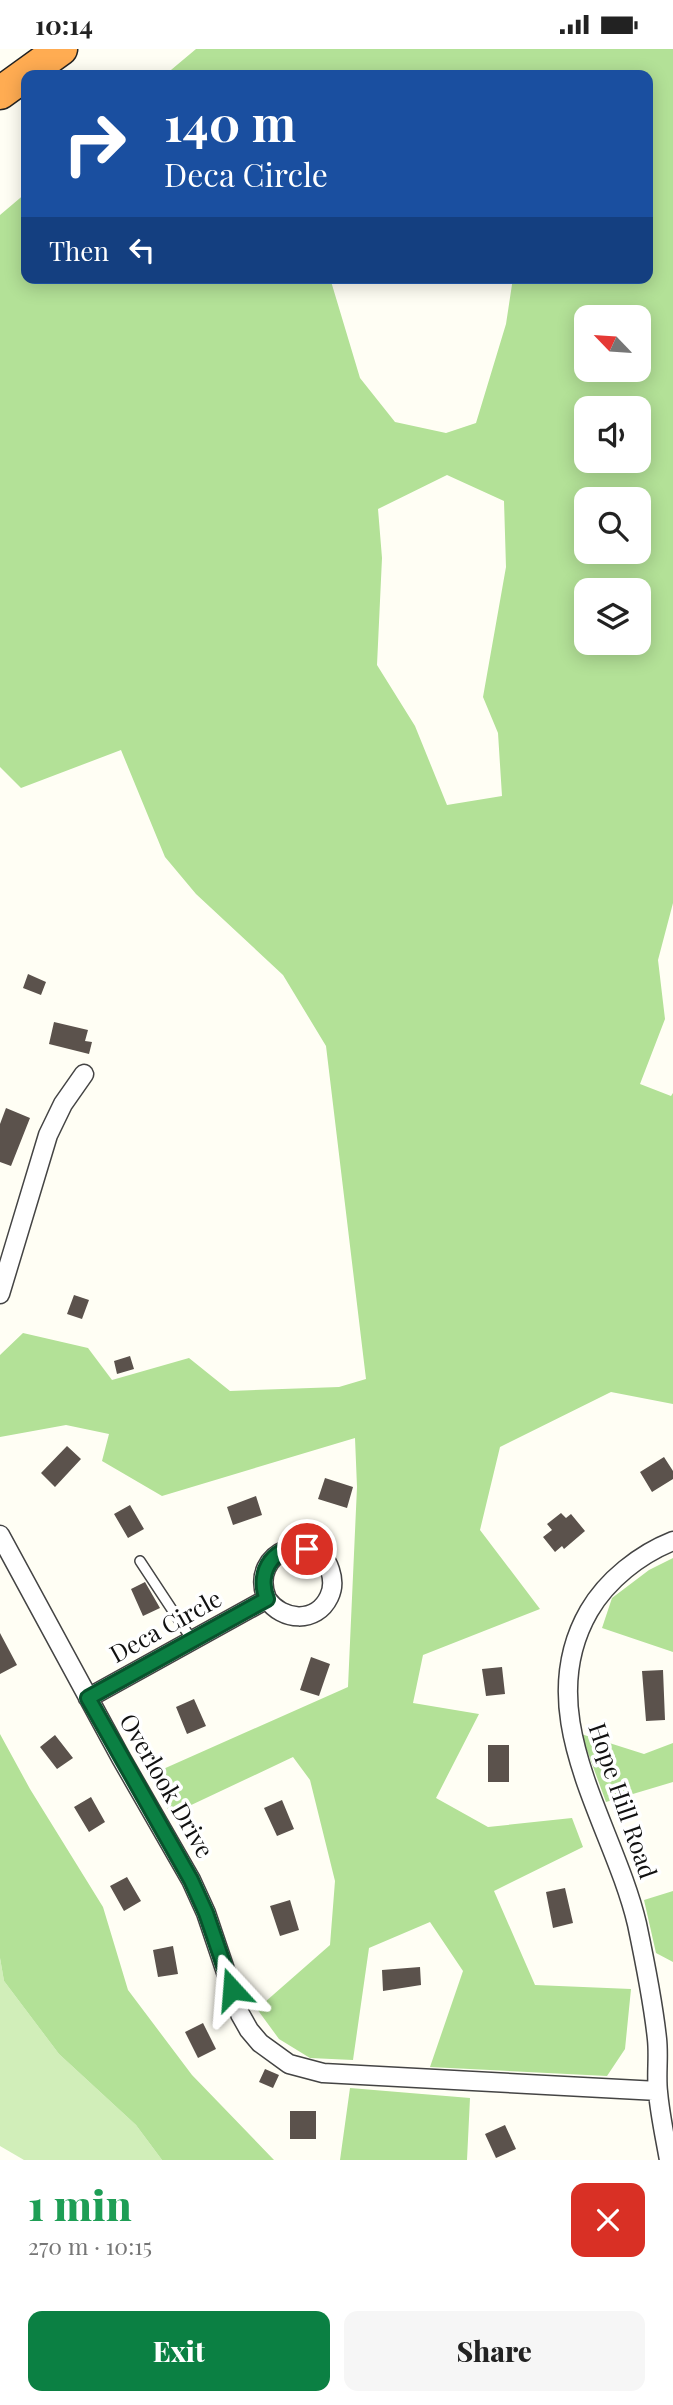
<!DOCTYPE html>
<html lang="en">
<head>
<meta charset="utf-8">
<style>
  :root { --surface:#fff; --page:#f6f6f6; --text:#222; --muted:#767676; --accent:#0b8043 }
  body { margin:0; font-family:"Playfair Display",serif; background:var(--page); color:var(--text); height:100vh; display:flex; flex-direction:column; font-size:26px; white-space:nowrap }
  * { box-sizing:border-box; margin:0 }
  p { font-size:23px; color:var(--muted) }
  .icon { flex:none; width:38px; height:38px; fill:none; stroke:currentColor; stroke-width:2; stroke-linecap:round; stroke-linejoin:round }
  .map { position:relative; height:2111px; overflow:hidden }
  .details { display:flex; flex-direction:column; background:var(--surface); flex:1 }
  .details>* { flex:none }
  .top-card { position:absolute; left:21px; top:21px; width:632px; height:214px; border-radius:14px; box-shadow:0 4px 18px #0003; background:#1a4fa0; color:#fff; overflow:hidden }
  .needle { width:46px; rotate:295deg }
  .fabs { position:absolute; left:574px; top:256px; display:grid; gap:14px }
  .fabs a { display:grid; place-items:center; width:77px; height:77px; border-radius:14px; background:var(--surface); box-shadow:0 4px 18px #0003; font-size:35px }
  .pin { position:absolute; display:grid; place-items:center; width:60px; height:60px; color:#fff; margin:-30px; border:4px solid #fff; border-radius:50%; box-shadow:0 2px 7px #0007 }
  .me { position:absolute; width:77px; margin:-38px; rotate:341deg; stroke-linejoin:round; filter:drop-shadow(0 0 5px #0008) }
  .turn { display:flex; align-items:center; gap:24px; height:147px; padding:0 28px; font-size:32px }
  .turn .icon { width:91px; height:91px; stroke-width:2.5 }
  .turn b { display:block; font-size:49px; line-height:60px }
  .then { display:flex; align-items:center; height:66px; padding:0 28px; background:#0003; gap:14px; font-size:26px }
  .round { display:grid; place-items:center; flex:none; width:74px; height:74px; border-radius:14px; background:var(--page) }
  .summary { display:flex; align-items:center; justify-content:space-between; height:119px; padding:0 28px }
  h1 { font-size:42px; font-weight:800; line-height:52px; color:#1e9e55 }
  .primary-button { display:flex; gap:14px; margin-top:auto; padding:14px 28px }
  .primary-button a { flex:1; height:80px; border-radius:14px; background:var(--accent); color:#fff; font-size:28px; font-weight:800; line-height:80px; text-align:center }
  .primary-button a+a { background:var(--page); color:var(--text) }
  .status { display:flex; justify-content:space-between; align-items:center; height:49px; padding:0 35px; background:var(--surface); direction:ltr }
  .status svg { height:19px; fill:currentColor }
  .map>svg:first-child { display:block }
</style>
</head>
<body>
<div class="status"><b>10:14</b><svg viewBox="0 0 49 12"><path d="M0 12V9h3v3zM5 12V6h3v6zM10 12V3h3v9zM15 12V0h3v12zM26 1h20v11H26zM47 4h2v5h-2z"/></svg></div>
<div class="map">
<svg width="673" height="2111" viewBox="0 0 673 2111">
  <rect width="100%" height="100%" fill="#fffef4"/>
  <path fill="#d1eeb9" d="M0 1909 4 1932 59 2005 136 2076 162 2111H24L0 2097Z"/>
  <path fill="#b3e197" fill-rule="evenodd" d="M196 0H673V854L658 911 665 970 640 1035 671 1047 673 1044V1355L611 1343 500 1398 480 1481 540 1560 423 1606 413 1654 479 1665 436 1749 488 1778 572 1769 583 1798 494 1842 535 1936 631 1940 625 2000 607 2027 430 2018 463 1922 430 1873 369 1899 353 2011 310 2009 279 1990 257 1960 330 1896 335 1832 310 1731 293 1708 170 1766 152 1725 348 1638 357 1438 355 1389 162 1447 102 1412 109 1385 66 1376 0 1388V1306L23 1284 88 1299 112 1331 189 1309 230 1342 339 1338 366 1330 326 997 283 926 196 845 165 808 121 701 21 739 0 718V166L26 144V229H330L360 329 395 373 446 384 476 374 506 275 513 229H648V26H165ZM586 268H639V320H586ZM586 359H639V411H586ZM447 426 504 452 506 518 483 648 498 684 502 747 447 756 415 677 377 616 382 509 378 460ZM586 450H639V502H586ZM586 541H639V593H586Z
    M673 1509V1603L602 1579 612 1549 649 1521Z
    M0 1685 30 1740 103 1858 128 1941 192 2026 274 2111H162L136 2076 59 2005 4 1932 0 1909Z
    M581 1685 644 1705 673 1694V1733L606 1753Z
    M673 1842V1913L656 1904 644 1851Z
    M350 2039 470 2049 467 2111H340Z"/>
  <path fill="#5b524c" d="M28 925 46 933 41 946 23 939Z
    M54 973 88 981 85 992 92 993 89 1005 49 995Z
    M6 1059 30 1069 11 1117 0 1113V1075Z
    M74 1246 89 1251 82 1270 67 1265Z
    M130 1307 134 1320 117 1325 114 1312Z
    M67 1397 81 1410 55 1438 41 1424Z
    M664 1408 673 1422V1430L652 1443 640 1423Z
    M325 1429 353 1438 347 1459 318 1450Z
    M256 1447 262 1466 233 1476 227 1458Z
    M130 1456 144 1480 128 1489 114 1465Z
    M561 1464 566 1469 571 1465 585 1482 564 1500 562 1497 555 1503 543 1488 552 1481 547 1475Z
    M145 1533 160 1559 143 1567 131 1540Z
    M0 1584 17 1616 0 1625Z
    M311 1608 330 1615 319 1647 300 1641Z
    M502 1618 505 1645 486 1647 482 1620Z
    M663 1621 665 1671 646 1672 642 1622Z
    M194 1650 206 1677 187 1685 176 1658Z
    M55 1686 73 1709 57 1720 40 1698Z
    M488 1696H509V1733H488Z
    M91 1748 105 1773 89 1783 74 1758Z
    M282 1751 294 1780 277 1787 264 1759Z
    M127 1828 141 1852 124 1862 110 1837Z
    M565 1839 573 1874 553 1879 546 1843Z
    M290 1851 299 1881 280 1887 270 1857Z
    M173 1897 178 1925 158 1928 153 1901Z
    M420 1918 421 1936 383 1942 382 1921Z
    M203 1974 216 2000 198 2009 185 1983Z
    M265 2020 279 2026 273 2039 259 2033Z
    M290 2062H316V2090H290Z
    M505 2076 516 2100 496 2109 485 2085Z"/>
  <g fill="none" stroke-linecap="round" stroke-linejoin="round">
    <g stroke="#444" stroke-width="12">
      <path id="service" d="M140 1512 192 1591"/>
    </g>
    <g stroke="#444" stroke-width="21">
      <path id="minor" d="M0 1245 48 1086 63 1055 84 1025
        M0 1486 121 1709 191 1831 206 1864 240 1965 249 1981 260 1994 289 2015 323 2024 658 2042
        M88 1649 267 1550C282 1572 316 1575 329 1548 333 1540 333 1530 330 1521 316 1478 247 1501 267 1550
        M669 2111C665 2088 660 2066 658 2043 656 2026 659 2008 657 1990 653 1952 645 1913 637 1875 613 1773 529 1666 589 1562 607 1531 640 1505 673 1492"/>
    </g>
    <g stroke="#222" stroke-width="35">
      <path id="motorway" d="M0 44 61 0"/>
    </g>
    <use href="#service" stroke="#fff" stroke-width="9"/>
    <use href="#minor" stroke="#fff" stroke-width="18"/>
    <use href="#motorway" stroke="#ffac52" stroke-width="32"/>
  </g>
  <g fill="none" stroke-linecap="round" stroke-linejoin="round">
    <g stroke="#07532c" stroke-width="18">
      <path id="route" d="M232 1940 206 1864 191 1831 88 1649 267 1550C255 1522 276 1493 307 1500"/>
    </g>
    <use href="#route" stroke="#0b8043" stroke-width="12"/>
  </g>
  <g text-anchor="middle" stroke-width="7" stroke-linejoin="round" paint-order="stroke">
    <g font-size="24" fill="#111" stroke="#fff">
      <text transform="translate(166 1578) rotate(-29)" y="8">Deca Circle</text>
      <text transform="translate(166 1737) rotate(60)" y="8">Overlook Drive</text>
      <text transform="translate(622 1752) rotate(71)" y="8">Hope Hill Road</text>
    </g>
  </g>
</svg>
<div class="fabs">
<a><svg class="needle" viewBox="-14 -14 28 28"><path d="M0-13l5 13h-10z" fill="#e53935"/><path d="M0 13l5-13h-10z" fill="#767676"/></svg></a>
<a><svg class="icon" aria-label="sound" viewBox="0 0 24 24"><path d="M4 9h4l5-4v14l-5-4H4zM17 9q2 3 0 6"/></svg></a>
<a><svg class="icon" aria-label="search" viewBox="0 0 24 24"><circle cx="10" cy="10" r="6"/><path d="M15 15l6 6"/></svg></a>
<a><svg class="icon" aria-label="layers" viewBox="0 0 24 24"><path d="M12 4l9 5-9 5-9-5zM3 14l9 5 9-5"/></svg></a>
</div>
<div class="pin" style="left:307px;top:1500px;background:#d93025"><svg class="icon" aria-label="arrive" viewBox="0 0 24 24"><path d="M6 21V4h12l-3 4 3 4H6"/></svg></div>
<svg class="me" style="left:232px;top:1940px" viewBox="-20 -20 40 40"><path d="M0-17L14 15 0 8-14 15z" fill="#0b8043" stroke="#fff" stroke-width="4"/></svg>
<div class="top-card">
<div class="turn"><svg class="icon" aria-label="right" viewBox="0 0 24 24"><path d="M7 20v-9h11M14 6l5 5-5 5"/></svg><div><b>140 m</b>Deca Circle</div></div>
<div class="then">Then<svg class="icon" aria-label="left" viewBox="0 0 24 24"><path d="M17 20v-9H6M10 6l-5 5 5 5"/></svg></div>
</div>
</div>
<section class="details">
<div class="summary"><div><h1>1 min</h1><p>270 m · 10:15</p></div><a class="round" style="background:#d93025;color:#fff"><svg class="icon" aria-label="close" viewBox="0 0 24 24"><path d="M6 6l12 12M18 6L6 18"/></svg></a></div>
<div class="primary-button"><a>Exit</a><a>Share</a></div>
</section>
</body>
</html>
